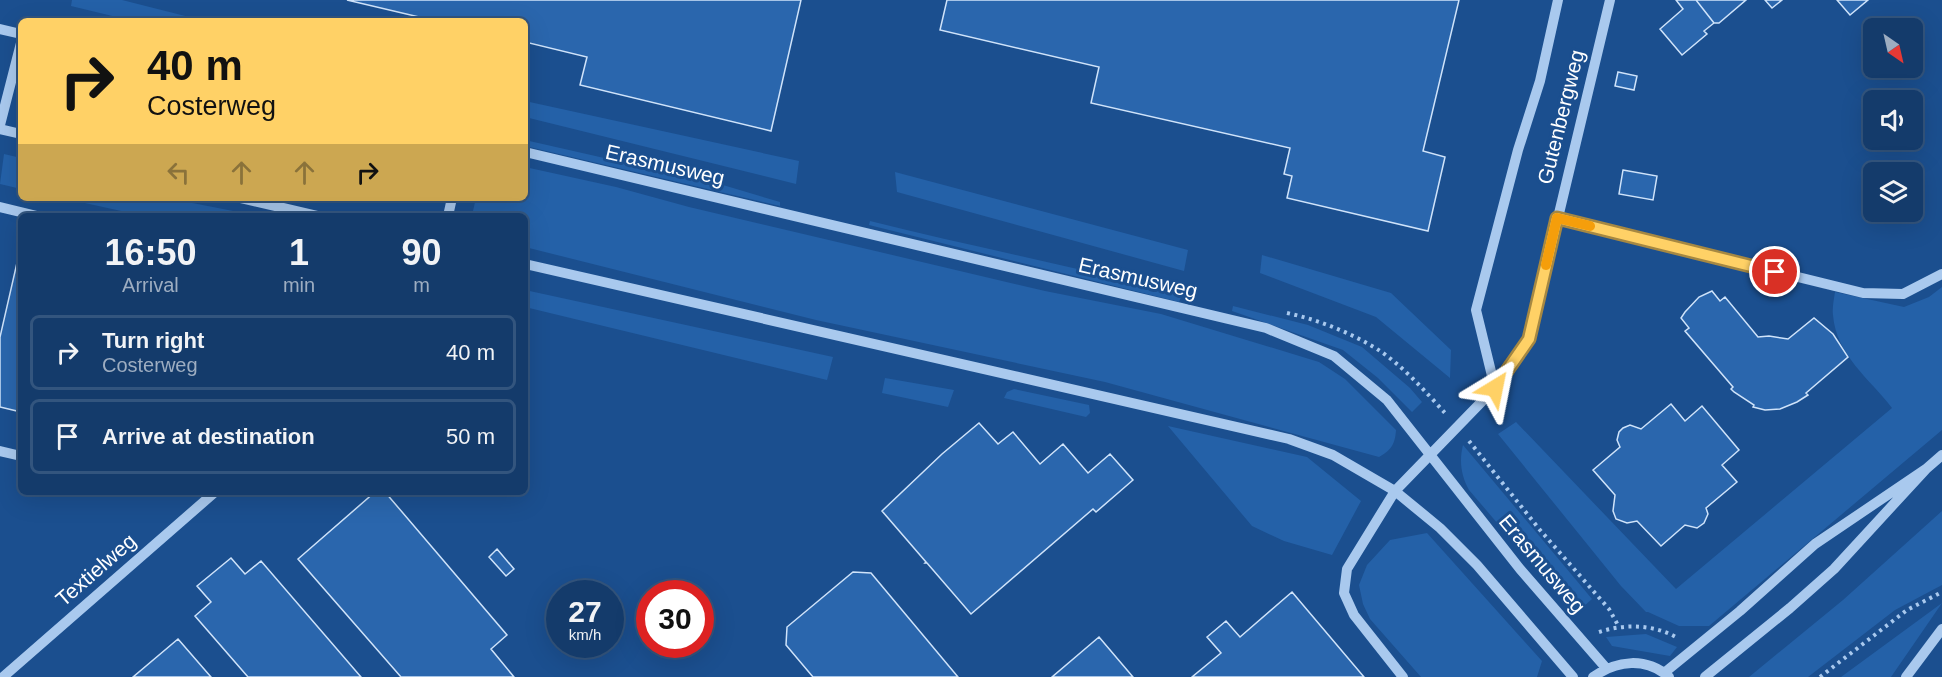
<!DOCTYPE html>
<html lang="en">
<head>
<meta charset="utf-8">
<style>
  :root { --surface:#143b6b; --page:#214673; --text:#f1f3f6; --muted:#9dadc1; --line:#33557e }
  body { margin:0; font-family:Arial,sans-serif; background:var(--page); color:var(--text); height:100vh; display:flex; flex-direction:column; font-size:22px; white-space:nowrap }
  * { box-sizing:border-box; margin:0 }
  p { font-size:20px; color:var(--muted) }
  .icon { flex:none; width:33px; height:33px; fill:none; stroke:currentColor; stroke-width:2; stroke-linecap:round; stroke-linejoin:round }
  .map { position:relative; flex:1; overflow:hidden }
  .side { position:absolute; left:18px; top:213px; width:510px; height:282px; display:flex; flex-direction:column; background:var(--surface); border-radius:9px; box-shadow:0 6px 24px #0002,0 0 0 2px var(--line) }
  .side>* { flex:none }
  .banner { position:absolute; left:18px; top:18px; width:510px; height:183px; border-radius:9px; box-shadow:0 6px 24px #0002,0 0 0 2px var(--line); background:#ffd166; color:#111; overflow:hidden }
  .needle { width:39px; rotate:146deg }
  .tools { position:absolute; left:1863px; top:18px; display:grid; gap:12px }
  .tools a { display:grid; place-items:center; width:60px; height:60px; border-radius:9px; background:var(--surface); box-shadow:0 6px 24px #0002,0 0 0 2px var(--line); font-size:30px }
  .speed { position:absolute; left:546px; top:580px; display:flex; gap:12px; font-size:30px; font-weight:700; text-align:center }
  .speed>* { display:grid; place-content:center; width:78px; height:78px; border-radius:50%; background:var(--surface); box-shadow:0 6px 24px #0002,0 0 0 2px var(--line); line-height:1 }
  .speed small { font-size:15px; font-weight:400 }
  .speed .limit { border:9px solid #d22; background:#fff; color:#111 }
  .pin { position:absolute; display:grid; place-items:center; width:51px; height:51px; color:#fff; margin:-26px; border:3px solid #fff; border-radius:50%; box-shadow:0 2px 6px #0007 }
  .me { position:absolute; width:66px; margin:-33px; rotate:35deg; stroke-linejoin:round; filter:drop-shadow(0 0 4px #0008) }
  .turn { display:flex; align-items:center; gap:21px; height:126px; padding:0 30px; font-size:27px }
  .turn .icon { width:78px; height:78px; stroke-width:2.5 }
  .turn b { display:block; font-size:42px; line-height:51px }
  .lanes { display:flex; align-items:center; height:57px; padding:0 30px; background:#0003; justify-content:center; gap:30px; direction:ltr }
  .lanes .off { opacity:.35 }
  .eta { display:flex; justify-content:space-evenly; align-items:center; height:102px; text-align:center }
  .eta b { font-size:36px; font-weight:700; line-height:42px }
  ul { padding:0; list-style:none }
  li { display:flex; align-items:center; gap:18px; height:75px; margin:0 12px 9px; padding:0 18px; border:3px solid var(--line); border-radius:9px }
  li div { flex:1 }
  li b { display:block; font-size:22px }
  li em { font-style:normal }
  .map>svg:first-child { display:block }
</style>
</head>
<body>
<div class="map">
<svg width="1942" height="677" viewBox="0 0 1942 677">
  <rect width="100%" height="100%" fill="#1b4f8f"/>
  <path fill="#2461a8" d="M72 0H122L205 21H133L71 6Z
    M525 101 799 161 796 184 525 117Z
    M525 140 723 185 780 202V206L525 146Z
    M4 154 21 158V189L0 184Z
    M525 167 616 187 689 207 1045 291 1161 314 1319 362 1345 379 1396 430C1395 445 1391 450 1379 457L1105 382 816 320 525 247V216H473V211L476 198H525Z
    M895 172 1188 250 1184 271 897 192Z
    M62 198H167L258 216H144Z
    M870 221C973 247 1079 267 1182 295L1179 302 869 225Z
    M1262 255 1391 293 1451 350 1450 378 1376 317 1260 273Z
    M1942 287V430L1709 626H1679L1648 612H1646L1621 586 1498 434 1516 422 1676 589 1892 408C1870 379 1836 355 1833 315 1832 308 1834 299 1835 292L1904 307 1929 297Z
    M525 290 833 357 827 380 525 307Z
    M1233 306 1308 325 1362 347 1410 388 1422 402 1412 412 1378 378 1343 350 1232 311Z
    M885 378 954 390 948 407 882 393Z
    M1014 389 1089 405 1090 413 1086 417 1004 398 1007 392Z
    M1168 426 1307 457 1361 501 1332 555 1284 541 1252 526Z
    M1463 445 1592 599 1575 614 1469 490C1461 475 1459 461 1463 445Z
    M1942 511V585L1895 610 1808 677H1749L1843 600Z
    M1427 533 1542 661 1537 677H1421L1370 619 1363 604 1359 585 1367 565 1390 540Z
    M1942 603 1891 677H1841Z
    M1646 634 1677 647 1670 656 1612 646 1606 637Z"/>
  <path fill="#2a66ad" stroke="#cfe3fa" stroke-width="1.5" d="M347 0H801L771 131 580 85 587 57 525 42V21H436Z
    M947 0H1459L1423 151 1445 157 1428 231 1287 198 1292 176 1284 174 1290 148 1091 103 1099 67 940 30Z
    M1676 0H1696L1714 23 1704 31 1707 34 1682 55 1660 29 1683 9Z
    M1696 0H1746L1719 23H1714Z
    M1765 0H1782L1772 8Z
    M1837 0H1868L1850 15Z
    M1618 72 1637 76 1634 90 1615 86Z
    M1623 170 1657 176 1653 200 1619 194Z
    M19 254H21V392L17 411 0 407V337Z
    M1712 291 1720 301 1725 297 1758 337 1769 336 1788 339 1814 318 1833 334 1848 357 1806 393 1808 395 1797 402 1780 409 1765 410 1753 407 1754 405 1734 392 1731 389 1733 387 1685 331 1689 328 1681 318 1685 312 1699 297Z
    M1671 404 1685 421 1702 406 1739 450 1722 465 1737 482 1706 508 1708 514 1704 523 1697 528 1685 525 1661 546 1637 521 1627 523 1616 519 1613 511 1615 495 1593 470 1620 447 1617 440 1619 432 1623 428 1630 425 1641 429Z
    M979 423 998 444 1013 432 1040 464 1063 444 1088 473 1110 454 1133 480 1096 512 1093 509 971 614 927 563H925L926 562 882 511 942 454Z
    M375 492H385L507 635 491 649 514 677H401L298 559Z
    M497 549 514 569 506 576 489 557Z
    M231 558 245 574 261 561 361 677H248L195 616 211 602 197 586Z
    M853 572 871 573 958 677H813L786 645 787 627Z
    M1292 592 1364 677H1192L1221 653 1207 637 1226 621 1240 637Z
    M1099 637 1133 677H1052Z
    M178 639 211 677H133Z"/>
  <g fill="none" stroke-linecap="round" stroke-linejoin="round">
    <path stroke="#a9c9ee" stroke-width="4" stroke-dasharray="3 4.5" stroke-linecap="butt" d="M1287 313C1319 320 1349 332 1377 349 1401 364 1426 392 1445 413
      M1469 441 1540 530 1609 609 1619 627
      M1599 632C1624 624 1652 624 1676 637
      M1820 677 1907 610 1942 592"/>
    <path stroke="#a9c9ee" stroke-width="10" d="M0 29 21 34
      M0 125 21 43
      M0 129 21 134
      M525 152 1266 328 1334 356 1387 400 1520 569 1606 668
      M240 198 318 216
      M0 207 37 216
      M448 216 452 198
      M1557 218 1863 293 1903 294 1942 274
      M525 264 1289 439 1333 455 1395 491 1440 528 1477 565 1573 677
      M1495 388 1476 310 1518 150 1540 81 1558 0
      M0 451 21 456
      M1664 673 1740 611 1815 544 1926 469
      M3 677 215 492
      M1403 677 1354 615 1344 593 1347 569 1395 491 1495 388 1529 339 1610 0
      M1593 677C1617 660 1646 657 1669 677
      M1705 677 1790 608 1834 569 1926 469 1942 455
      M1906 677 1942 629"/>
  </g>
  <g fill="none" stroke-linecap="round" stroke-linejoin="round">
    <g stroke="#a68842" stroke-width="15">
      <path id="route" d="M1495 388 1529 339 1557 218 1775 272"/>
    </g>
    <use href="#route" stroke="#ffd166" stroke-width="10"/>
    <path stroke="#f59e0b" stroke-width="10" d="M1546 265 1557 218 1590 226"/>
  </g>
  <g text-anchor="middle" stroke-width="6" stroke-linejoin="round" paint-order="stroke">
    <g font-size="21" fill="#fff" stroke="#1b4f8f">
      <text transform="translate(1561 117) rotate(-76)" y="7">Gutenbergweg</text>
      <text transform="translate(665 165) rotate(13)" y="7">Erasmusweg</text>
      <text transform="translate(1138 278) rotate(13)" y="7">Erasmusweg</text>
      <text transform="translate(1542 564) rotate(50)" y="7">Erasmusweg</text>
      <text transform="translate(96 570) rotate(-41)" y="7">Textielweg</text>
    </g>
  </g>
</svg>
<div class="tools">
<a><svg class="needle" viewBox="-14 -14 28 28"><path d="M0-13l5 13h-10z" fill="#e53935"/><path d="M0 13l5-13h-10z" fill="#9dadc1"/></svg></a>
<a><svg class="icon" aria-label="sound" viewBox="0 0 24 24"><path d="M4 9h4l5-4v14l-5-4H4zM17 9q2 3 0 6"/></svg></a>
<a><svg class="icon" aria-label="layers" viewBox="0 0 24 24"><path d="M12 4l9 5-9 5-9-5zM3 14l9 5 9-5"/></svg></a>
</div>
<div class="speed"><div>27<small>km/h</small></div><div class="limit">30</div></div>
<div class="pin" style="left:1775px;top:272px;background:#d93025"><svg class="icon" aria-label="arrive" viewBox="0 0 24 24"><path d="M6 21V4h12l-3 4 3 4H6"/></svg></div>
<svg class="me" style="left:1495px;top:388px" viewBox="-20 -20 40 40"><path d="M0-17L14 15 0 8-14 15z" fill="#ffd166" stroke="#fff" stroke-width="4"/></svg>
<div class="banner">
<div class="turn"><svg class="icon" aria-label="right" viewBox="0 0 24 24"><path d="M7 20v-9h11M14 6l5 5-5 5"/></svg><div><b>40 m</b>Costerweg</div></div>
<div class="lanes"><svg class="icon off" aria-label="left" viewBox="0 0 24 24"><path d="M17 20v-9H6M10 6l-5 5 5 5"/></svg><svg class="icon off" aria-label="ahead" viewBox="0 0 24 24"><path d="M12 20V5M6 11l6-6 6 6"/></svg><svg class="icon off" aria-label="ahead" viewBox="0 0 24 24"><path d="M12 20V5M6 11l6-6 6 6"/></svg><svg class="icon" aria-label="right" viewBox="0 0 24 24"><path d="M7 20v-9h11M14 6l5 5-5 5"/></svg></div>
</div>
<section class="side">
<div class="eta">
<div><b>16:50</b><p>Arrival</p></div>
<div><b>1</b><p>min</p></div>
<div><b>90</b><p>m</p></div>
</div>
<ul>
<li><svg class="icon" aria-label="right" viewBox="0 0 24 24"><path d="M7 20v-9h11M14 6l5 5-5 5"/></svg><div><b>Turn right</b><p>Costerweg</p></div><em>40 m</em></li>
<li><svg class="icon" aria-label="arrive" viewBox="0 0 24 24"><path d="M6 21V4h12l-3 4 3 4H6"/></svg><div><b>Arrive at destination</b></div><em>50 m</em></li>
</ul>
</section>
</div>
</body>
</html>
